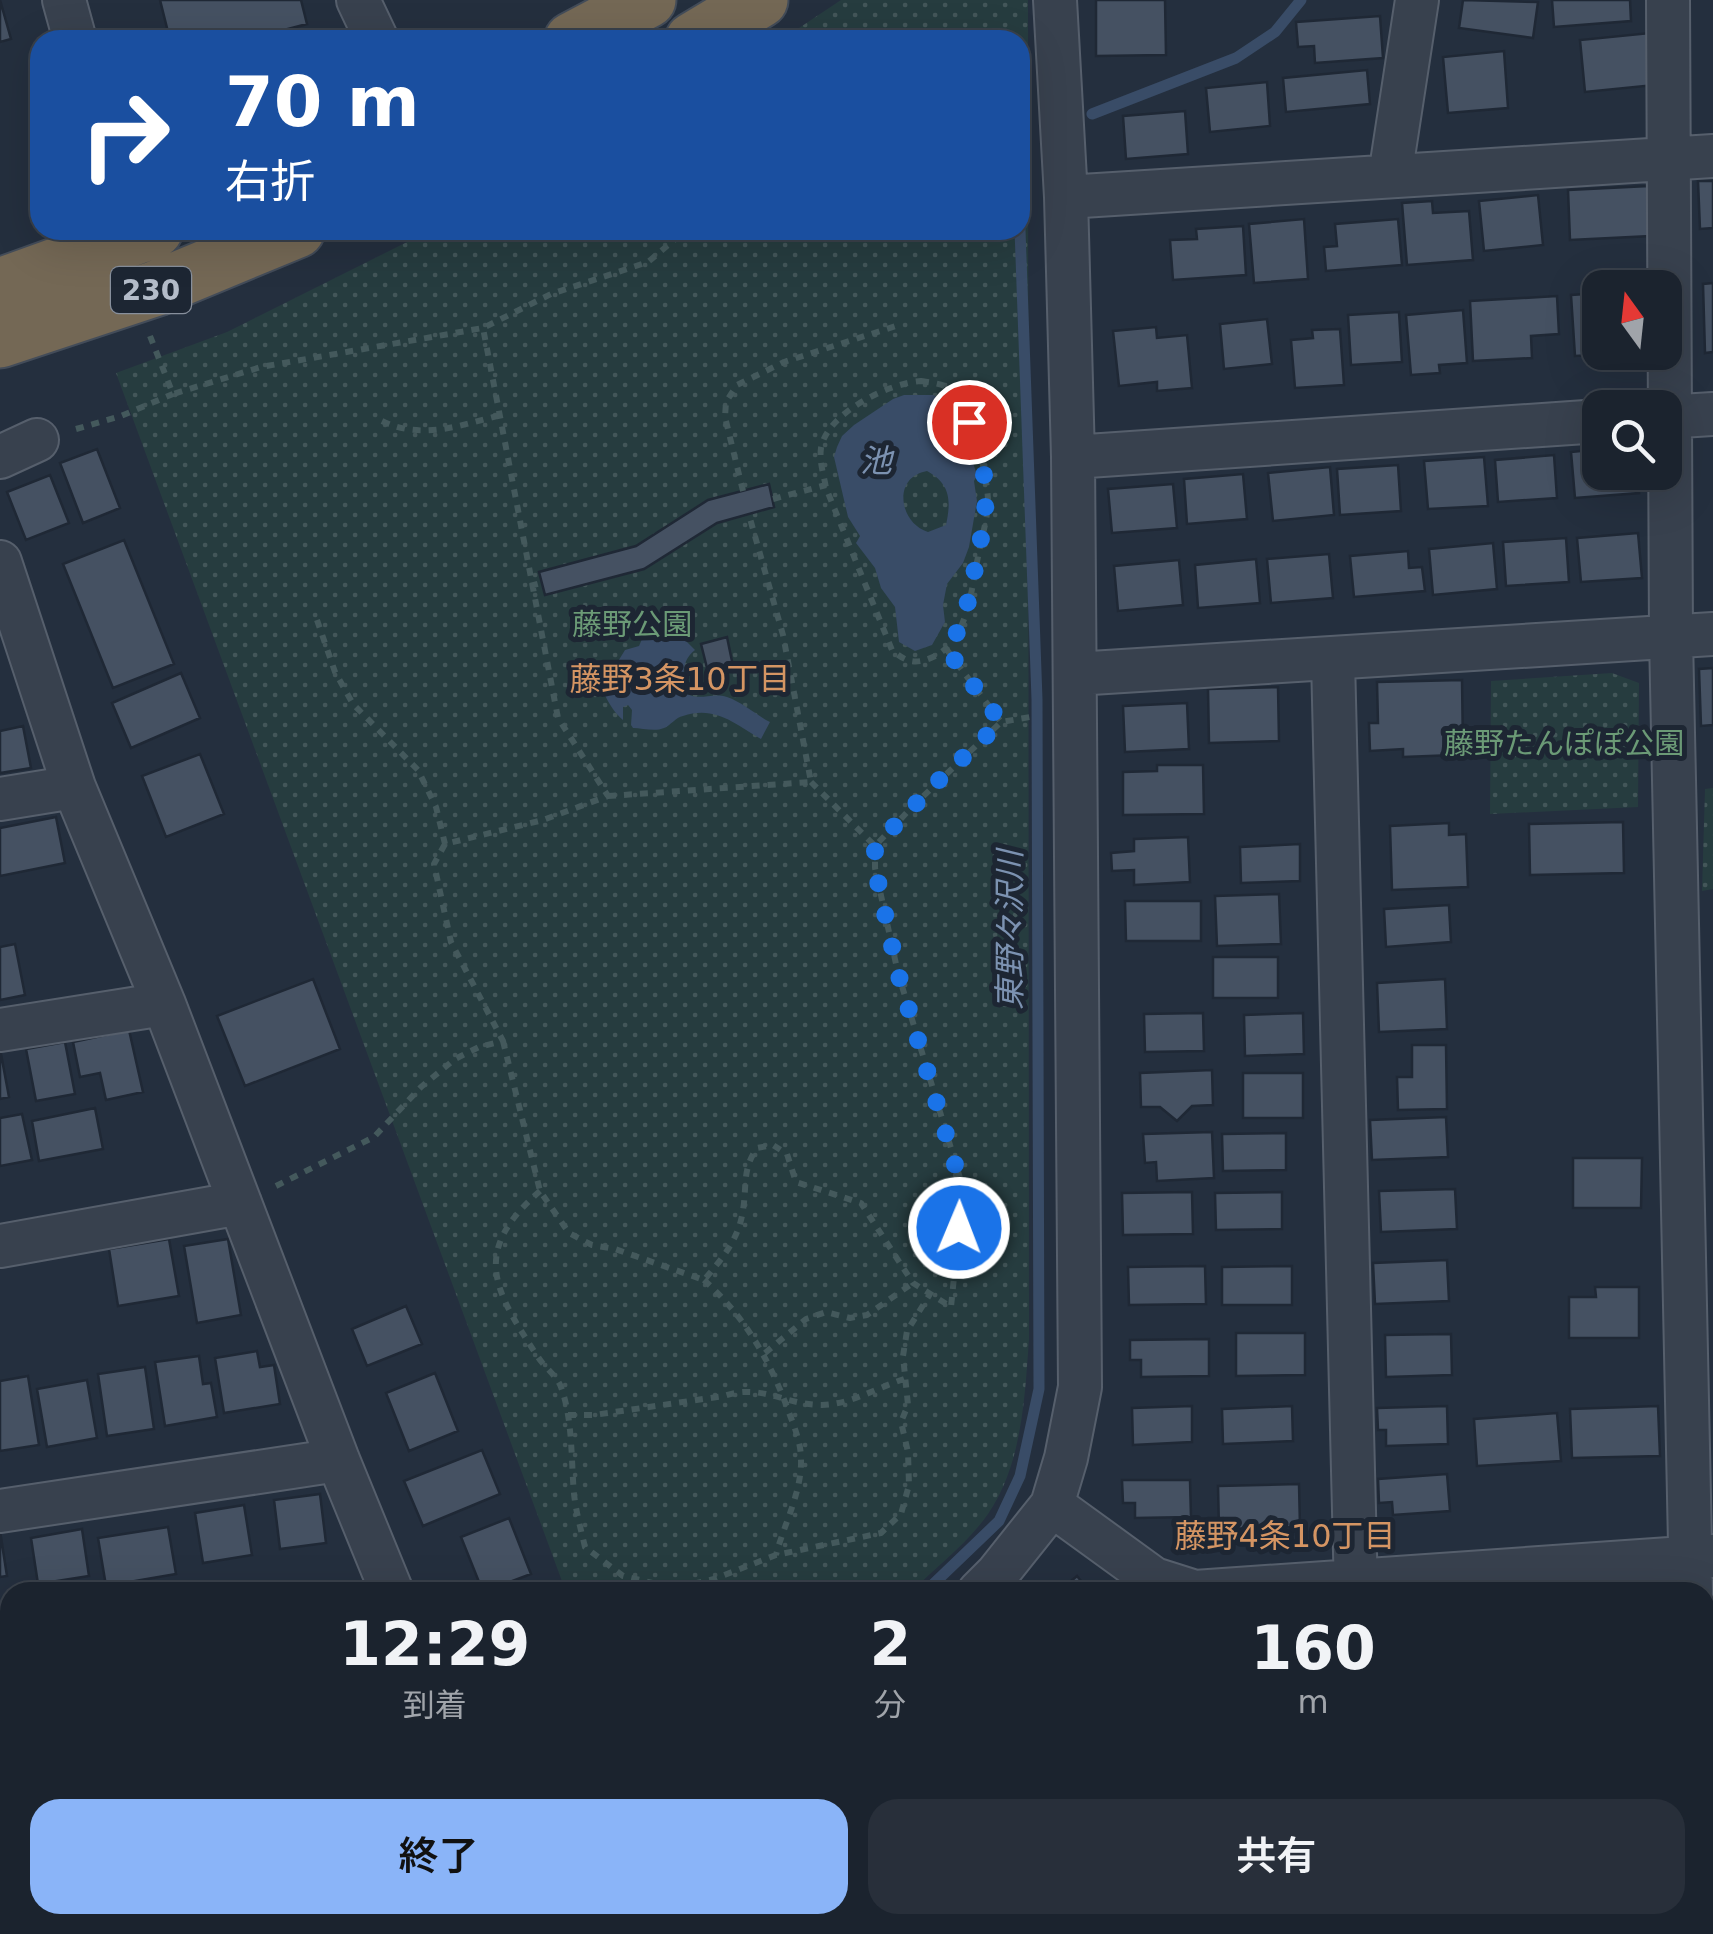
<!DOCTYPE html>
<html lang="ja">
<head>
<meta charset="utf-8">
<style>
  :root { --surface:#1b232e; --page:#282f3a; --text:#f1f3f6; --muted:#a0a4aa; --line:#39404a; --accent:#8ab4f8 }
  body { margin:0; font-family:"DejaVu Sans","Noto Sans JP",sans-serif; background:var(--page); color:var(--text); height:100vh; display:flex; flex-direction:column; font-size:38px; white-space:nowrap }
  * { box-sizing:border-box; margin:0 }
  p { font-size:32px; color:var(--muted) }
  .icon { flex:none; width:55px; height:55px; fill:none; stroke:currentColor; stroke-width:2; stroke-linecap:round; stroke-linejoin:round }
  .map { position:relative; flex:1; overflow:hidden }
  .drawer { position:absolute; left:0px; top:1582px; width:1715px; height:352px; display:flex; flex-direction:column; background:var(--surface); border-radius:30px 30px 0 0; box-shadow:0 10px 40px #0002,0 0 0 2px var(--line) }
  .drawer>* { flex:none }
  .guide { position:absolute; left:30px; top:30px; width:1000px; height:210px; border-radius:30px; box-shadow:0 10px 40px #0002,0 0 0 2px var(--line); background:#1a4fa0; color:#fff; overflow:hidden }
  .needle { width:65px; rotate:345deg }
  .controls { position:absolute; left:1582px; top:270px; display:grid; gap:20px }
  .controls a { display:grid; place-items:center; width:100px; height:100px; border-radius:20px; background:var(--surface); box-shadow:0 10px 40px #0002,0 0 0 2px var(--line); font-size:50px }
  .pin { position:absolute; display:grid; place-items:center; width:85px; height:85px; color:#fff; margin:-42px; border:5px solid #fff; border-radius:50%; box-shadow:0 2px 10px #0007 }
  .me { position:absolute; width:110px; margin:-55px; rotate:1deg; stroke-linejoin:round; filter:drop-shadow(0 0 8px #0008) }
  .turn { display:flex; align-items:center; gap:35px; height:210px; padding:0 30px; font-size:45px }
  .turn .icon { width:130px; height:130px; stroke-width:2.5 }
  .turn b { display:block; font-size:70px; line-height:85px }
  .eta { display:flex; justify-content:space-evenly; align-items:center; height:170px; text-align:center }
  .eta b { font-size:60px; font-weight:600; line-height:70px }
  .cta { display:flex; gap:20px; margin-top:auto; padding:20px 30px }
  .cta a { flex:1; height:115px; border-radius:30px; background:var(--accent); color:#111; font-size:40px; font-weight:600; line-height:115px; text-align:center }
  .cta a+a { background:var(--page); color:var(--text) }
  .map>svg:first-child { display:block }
</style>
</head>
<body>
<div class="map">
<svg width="1713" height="1934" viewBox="0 0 1713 1934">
  <defs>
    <pattern id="park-dots" width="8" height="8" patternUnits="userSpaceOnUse" patternTransform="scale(2.5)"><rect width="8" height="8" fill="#263c3f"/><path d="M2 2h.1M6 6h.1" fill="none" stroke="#435659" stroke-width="1.8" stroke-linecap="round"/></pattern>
  </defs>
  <rect width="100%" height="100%" fill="#242f3e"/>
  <path fill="url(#park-dots)" d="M841 0H1028L1029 1339C1025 1396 1022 1465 988 1514 968 1543 936 1567 911 1592H566L116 373 227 332 431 230H1020V40H781Z
    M1612 673 1639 683 1638 807 1490 814 1491 681Z
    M1713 788V889L1702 891 1705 789Z
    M831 1925H894L895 1934H820Z"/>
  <path fill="#394c67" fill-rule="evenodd" d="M904 395H933L954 405 977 475 974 481 977 501 969 547 963 563 947 584 943 605 945 622 932 645 915 651 899 642 895 607 881 588 875 568 856 543 860 536 848 517 834 457 837 447 842 436 854 425 893 399ZM927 471C951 484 951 501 946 525L928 532C899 523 892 477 927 471Z
    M660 627 675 630 695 650C681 661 682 677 687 694 701 701 712 692 727 697 742 702 756 715 770 722L761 739C735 724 715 705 683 716 676 717 670 726 664 728 655 732 642 728 633 728L631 725 632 710 628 705 623 707V720C606 705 601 686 595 665L617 663 625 650 639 646 642 639 641 632Z"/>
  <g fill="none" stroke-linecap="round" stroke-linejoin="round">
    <path stroke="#394c67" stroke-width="11" d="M1092 114 1236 58 1275 32 1301 0
      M1020 177 1026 159
      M925 1592 999 1521 1020 1476 1039 1389 1037 699 1020 230
      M545 1934 554 1925"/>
  </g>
  <path fill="#455162" stroke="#1f2835" stroke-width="2.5" d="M0 0 11 39 0 42Z
    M160 0H301L307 24 246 40H170Z
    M1096 0H1165L1166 55 1096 56Z
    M1463 0 1538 2 1533 38 1459 28Z
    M1552 0H1630L1631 21 1554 27Z
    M1380 16 1383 58 1315 63 1314 46 1298 47 1296 22Z
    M1650 33 1655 85 1585 92 1580 40Z
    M1504 51 1508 108 1448 113 1443 57Z
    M1367 70 1370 104 1286 112 1283 78Z
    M1267 82 1270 126 1210 132 1206 88Z
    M1185 111 1188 154 1126 159 1123 116Z
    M1698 181H1713V228L1700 229Z
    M1649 186 1651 236 1570 240 1568 190Z
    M1538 195 1543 245 1484 251 1479 201Z
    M1432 201 1433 213 1469 211 1473 260 1407 265 1402 203Z
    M1304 219 1308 279 1254 283 1249 224Z
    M1398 219 1402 265 1326 271 1324 247 1337 246 1335 224Z
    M1243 226 1246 275 1173 280 1170 240 1197 239 1196 229Z
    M1713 283V352L1705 353 1703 284Z
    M1600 293V352L1628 353 1575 356 1571 295Z
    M1557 296 1559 334 1531 336 1532 358 1473 361 1470 301Z
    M1463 310 1467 363 1439 365 1440 373 1411 375 1406 315Z
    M1399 312 1402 362 1351 365 1348 315Z
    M1267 319 1272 364 1224 369 1220 324Z
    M1156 327 1157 338 1187 335 1192 388 1157 391V382L1119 386 1113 331Z
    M1340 329 1344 385 1295 388 1291 340 1313 338 1312 330Z
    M97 449 120 508 83 523 60 463Z
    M1600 449V472H1637L1639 493 1575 498 1571 452Z
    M1554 455 1557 498 1498 502 1495 460Z
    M1484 457 1488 506 1428 509 1424 461Z
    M1398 465 1401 511 1340 515 1337 469Z
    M1330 467 1334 515 1273 521 1268 473Z
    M1243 474 1247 519 1187 524 1184 479Z
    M50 475 69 523 26 540 7 492Z
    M769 484 774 507 717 523 644 569 545 595 539 572 636 546 708 500Z
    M1173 484 1177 528 1112 533 1108 489Z
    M1638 533 1642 578 1581 582 1577 538Z
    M1566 538 1569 582 1506 586 1503 542Z
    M124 540 174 664 113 688 63 564Z
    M1493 543 1497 589 1433 595 1429 549Z
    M1408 551 1409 568 1422 567 1425 591 1354 597 1350 556Z
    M1329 554 1333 598 1271 603 1267 559Z
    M1256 559 1260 603 1198 608 1195 565Z
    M1179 560 1183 605 1118 611 1114 566Z
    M727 637 733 666 708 672 701 644Z
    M1713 668V725L1701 726 1699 669Z
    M181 673 200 718 131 748 112 703Z
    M1462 680 1463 748H1455V755L1403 757V749L1370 751 1369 723H1378L1377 682Z
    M1278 687 1279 741 1209 743 1208 689Z
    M1187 703 1189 749 1125 752 1123 706Z
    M23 726 31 768 0 773V731Z
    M200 754 224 814 166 837 142 776Z
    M1157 765H1203L1204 814 1123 815V772L1157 771Z
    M56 817 65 863 0 876V828Z
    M1623 822 1624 873 1530 875 1529 824Z
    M1449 823V835L1466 834 1468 887 1392 890 1390 826Z
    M1188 837 1190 882 1134 885V870L1112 871 1111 853 1134 851V839Z
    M1300 844V881L1241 883 1240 847Z
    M1279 894 1281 944 1217 946 1215 896Z
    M1125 901H1201V941H1126Z
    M1449 905 1451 942 1386 947 1384 909Z
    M15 944 25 995 0 1000V947Z
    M1213 957H1278V998H1213Z
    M313 979 340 1049 245 1086 217 1016Z
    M1445 979 1447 1029 1379 1032 1377 983Z
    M1203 1013 1204 1051 1145 1052 1144 1014Z
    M1303 1013 1304 1054 1245 1056 1244 1015Z
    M129 1030 143 1092 106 1100 100 1073 80 1077 73 1042Z
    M65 1042 75 1094 36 1101 26 1049Z
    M1412 1045H1446L1447 1109 1398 1110 1397 1077H1412Z
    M1 1054 9 1097 0 1099V1054Z
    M1212 1070 1213 1105 1192 1106 1177 1121 1160 1107H1141L1140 1073Z
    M1243 1073H1303V1118H1243Z
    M95 1108 103 1149 39 1161 32 1121Z
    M22 1114 32 1160 0 1166V1118Z
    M1446 1117 1448 1157 1372 1160 1370 1120Z
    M1212 1132 1214 1178 1157 1181 1156 1162 1145 1163 1143 1134Z
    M1286 1133V1170L1223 1171 1222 1134Z
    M1573 1158H1642L1641 1208H1573Z
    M1455 1189 1457 1229 1381 1232 1379 1191Z
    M1192 1192 1193 1234 1123 1235 1122 1193Z
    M1282 1192V1229L1216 1230 1215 1193Z
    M169 1239 179 1296 118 1306 109 1249Z
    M228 1239 241 1315 197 1323 184 1246Z
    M1447 1260 1449 1301 1375 1304 1373 1263Z
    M1205 1266 1206 1304 1129 1305 1128 1267Z
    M1292 1266V1305H1222V1267Z
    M1595 1287H1639V1338H1569V1297H1596Z
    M406 1306 422 1344 367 1366 352 1329Z
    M1236 1333H1305V1375L1236 1376Z
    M1451 1334 1452 1375 1386 1377 1385 1335Z
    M1209 1339V1376L1141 1377V1360H1130V1340Z
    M257 1351 260 1367 274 1365 280 1404 224 1413 215 1358Z
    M199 1356 203 1384 211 1383 217 1417 165 1426 155 1362Z
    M145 1367 154 1429 107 1436 98 1374Z
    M435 1373 458 1431 409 1451 386 1393Z
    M28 1376 39 1445 0 1451V1381Z
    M87 1380 97 1438 47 1447 37 1389Z
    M1192 1406V1442L1133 1445 1132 1408Z
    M1292 1406 1293 1441 1223 1444 1222 1409Z
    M1447 1406 1448 1444 1386 1446V1430H1378L1377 1408Z
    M1658 1406 1660 1456 1572 1458 1570 1409Z
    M1557 1413 1561 1461 1477 1466 1474 1419Z
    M482 1450 500 1494 423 1526 404 1481Z
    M1447 1474 1450 1511 1393 1515 1392 1502 1379 1503 1378 1479Z
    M1122 1480H1190L1191 1517 1135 1518V1503H1123Z
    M1299 1484 1300 1527 1219 1529 1218 1486Z
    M320 1494 326 1543 280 1549 274 1500Z
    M244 1505 252 1555 203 1563 195 1513Z
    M509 1518 531 1574 483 1592 461 1537Z
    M168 1527 176 1574 106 1586 98 1538Z
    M82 1529 89 1576 38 1584 31 1538Z
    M0 1531 7 1576 0 1577Z
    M1077 1576 1090 1592H1058Z
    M10 1787V1836L0 1838V1789Z
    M10 1890V1925H94L95 1930 70 1934H2L0 1892Z
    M677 1925H725L734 1934H668Z
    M739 1925H781L770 1934H747Z
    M1036 1925H1098L1099 1934H1036Z
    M1199 1925H1247V1934H1199Z
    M1398 1925H1462V1934H1398Z
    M1577 1925H1655L1650 1934H1577Z"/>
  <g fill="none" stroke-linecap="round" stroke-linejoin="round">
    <g stroke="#565f6c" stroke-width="46">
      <path id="street" d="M64 0 75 40
        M358 0 377 40
        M1668 0 1671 637 1691 1592
        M1390 176 1417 0
        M1066 197 1713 156
        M1665 417 1713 414
        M0 457 37 440
        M1073 457 1600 421
        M0 562 74 787 164 1004 338 1460 392 1592
        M1333 660 1356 1592
        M1075 674 1713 634
        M0 799 74 787
        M0 1030 164 1004
        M0 1246 240 1203
        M1052 1505 1154 1579 1195 1592 1713 1556
        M0 1511 338 1460
        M979 1592 997 1574 1052 1505 1066 1458 1080 1387 1073 457 1066 197 1055 0
        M0 1755 10 1753
        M1705 1881H1713
        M914 1925V1934
        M1366 1925V1934
        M1695 1925V1934
        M457 1934 479 1931 484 1925
        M594 1934 602 1925
        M1144 1934V1925"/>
    </g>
    <g stroke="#434c59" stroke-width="59">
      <path id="highway" d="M572 40 648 0
        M693 40 760 0
        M0 286 155 230
        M0 340 157 288 297 230"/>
    </g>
    <path stroke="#44595c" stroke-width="6" stroke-dasharray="8 8" stroke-linecap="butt" d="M150 336 173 394 261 367 483 328
      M921 381C933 383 948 384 957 394 972 409 989 482 988 504 987 522 981 539 978 557 971 590 968 641 933 657 915 665 906 662 892 650L826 488C824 475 819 462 821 448 827 413 889 383 921 381Z
      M382 421C421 440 458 426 497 416
      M76 429 121 416 173 394
      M743 491 725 417 726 402 737 385 784 362 899 325
      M773 499 826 485
      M530 586 541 583
      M317 620 335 672 353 704 418 770 436 807 445 844
      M947 650 1001 722
      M811 782 875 846 914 805 1001 722 1036 716
      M608 796 811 782 783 635 749 515
      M503 1041 540 1191 569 1233 592 1245 615 1249 704 1280C722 1259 739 1239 743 1210 747 1186 742 1169 757 1148L773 1145 787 1154 796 1182 861 1203 913 1283 951 1307 963 1188 898 973 875 868V846
      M276 1186 374 1137 421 1087 455 1059 479 1047 503 1041 451 942 434 864 445 844 543 820 608 796 558 718 483 328 551 294 648 262 686 230
      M540 1191C470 1252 494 1290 538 1357 545 1368 557 1376 561 1387 573 1420 571 1460 574 1494 576 1512 581 1530 585 1547L623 1576 674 1588 714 1579 776 1555 881 1533 901 1514 909 1485 908 1452 901 1422 908 1405 903 1356 907 1331 930 1294
      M704 1280C744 1316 768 1357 787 1407 793 1424 801 1441 801 1459 802 1492 784 1524 776 1555
      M765 1353 806 1319 826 1312 850 1318 867 1315 913 1283
      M568 1415H594L724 1396C762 1383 784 1405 822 1405 852 1404 876 1388 904 1379"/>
    <use href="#street" stroke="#38414e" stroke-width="42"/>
    <use href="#highway" stroke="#746855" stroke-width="55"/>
  </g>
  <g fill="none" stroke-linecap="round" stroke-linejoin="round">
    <path stroke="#1a73e8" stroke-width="18" stroke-dasharray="0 32.4" d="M959 1228 962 1188 898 973 875 868V846L936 783 1001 722 947 650C961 629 967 608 972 584 985 515 996 492 969 422"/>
  </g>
  <g text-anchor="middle" stroke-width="10" stroke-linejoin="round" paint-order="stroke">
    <rect fill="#1d2633" stroke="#878f9c" stroke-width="2.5" x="111" y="267" width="80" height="46" rx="8"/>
    <g font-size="28" font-weight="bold" fill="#b4bcc9">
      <text x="151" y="300">230</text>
    </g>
    <g font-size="30" fill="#6b9a76" stroke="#1d2633">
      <text x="632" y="635">藤野公園</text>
      <text x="1564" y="754">藤野たんぽぽ公園</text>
    </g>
    <g font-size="32" font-style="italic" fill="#7c92b1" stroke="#1d2633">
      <text x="876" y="472">池</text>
      <text transform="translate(1010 930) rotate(-90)" y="11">東野々沢川</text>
    </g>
    <g font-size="32" fill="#d59563" stroke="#1d2633">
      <text x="680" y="690">藤野3条10丁目</text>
      <text x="1285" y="1547">藤野4条10丁目</text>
    </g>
  </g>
</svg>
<div class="controls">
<a><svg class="needle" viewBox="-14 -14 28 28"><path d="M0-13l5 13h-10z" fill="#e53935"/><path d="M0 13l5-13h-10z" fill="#a0a4aa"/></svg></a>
<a><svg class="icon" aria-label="search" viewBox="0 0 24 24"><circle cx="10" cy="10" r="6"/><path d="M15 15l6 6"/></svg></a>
</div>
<div class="pin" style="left:969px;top:422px;background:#d93025"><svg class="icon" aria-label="arrive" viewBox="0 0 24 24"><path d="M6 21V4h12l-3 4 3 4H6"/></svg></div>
<svg class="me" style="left:959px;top:1228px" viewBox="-20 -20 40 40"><circle r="17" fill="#1a73e8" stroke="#fff" stroke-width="3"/><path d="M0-11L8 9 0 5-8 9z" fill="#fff"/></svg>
<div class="guide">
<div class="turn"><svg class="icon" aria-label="right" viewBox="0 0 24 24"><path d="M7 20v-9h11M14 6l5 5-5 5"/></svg><div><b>70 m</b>右折</div></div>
</div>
<section class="drawer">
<div class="eta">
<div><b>12:29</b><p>到着</p></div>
<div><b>2</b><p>分</p></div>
<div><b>160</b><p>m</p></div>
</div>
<div class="cta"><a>終了</a><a>共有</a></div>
</section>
</div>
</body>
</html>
